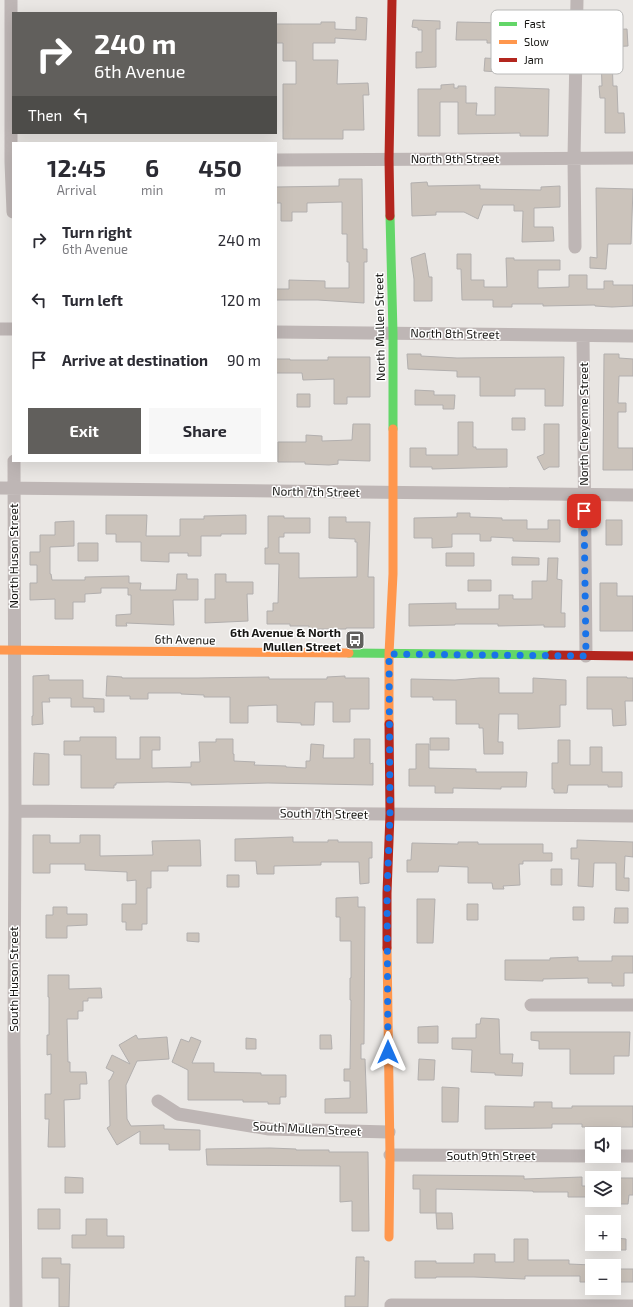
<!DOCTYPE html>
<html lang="en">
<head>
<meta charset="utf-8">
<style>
  :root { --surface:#fff; --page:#f7f7f7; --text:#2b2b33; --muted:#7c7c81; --accent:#615f5c }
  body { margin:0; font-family:"Exo 2",sans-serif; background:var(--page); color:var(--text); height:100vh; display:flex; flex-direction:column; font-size:15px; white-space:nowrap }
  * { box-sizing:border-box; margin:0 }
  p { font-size:13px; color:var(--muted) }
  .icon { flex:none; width:22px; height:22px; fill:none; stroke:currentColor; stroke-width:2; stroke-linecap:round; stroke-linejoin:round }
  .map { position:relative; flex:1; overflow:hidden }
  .details { position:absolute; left:12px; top:142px; width:265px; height:320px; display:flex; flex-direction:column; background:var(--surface); border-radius:0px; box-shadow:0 4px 16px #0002 }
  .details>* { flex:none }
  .banner { position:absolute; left:12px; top:12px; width:265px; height:122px; border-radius:0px; box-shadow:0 4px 16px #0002; background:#615f5c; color:#fff; overflow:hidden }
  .buttons { position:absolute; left:585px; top:1127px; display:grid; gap:8px }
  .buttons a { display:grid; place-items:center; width:36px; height:36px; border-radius:0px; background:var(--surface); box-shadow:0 4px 16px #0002; font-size:20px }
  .pin { position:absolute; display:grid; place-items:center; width:34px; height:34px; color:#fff; margin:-17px; border-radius:8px; box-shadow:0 2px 6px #0006 }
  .me { position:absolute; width:44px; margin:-22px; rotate:0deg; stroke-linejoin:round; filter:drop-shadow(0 0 3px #0008) }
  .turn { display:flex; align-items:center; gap:14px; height:84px; padding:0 16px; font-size:18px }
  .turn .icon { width:52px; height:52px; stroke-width:2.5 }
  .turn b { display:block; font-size:28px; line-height:34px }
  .then { display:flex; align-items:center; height:38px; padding:0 16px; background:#0003; gap:8px; font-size:15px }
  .eta { display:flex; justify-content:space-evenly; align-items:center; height:68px; text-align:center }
  .eta b { font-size:24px; font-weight:700; line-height:28px }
  .primary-button { display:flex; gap:8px; margin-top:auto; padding:8px 16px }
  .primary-button a { flex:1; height:46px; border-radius:0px; background:var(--accent); color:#fff; font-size:16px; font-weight:700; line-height:46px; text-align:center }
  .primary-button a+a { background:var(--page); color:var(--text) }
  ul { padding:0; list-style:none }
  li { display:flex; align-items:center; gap:12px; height:60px; padding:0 16px }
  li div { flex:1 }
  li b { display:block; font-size:15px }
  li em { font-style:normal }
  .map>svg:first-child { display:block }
</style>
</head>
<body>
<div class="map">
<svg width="633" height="1307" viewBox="0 0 633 1307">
  <rect width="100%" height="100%" fill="#eae7e4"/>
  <path fill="#cbc3bb" stroke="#b2afae" d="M356 17 367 18 366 40 335 38V43H313V60H338L337 84 368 83 369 95H363L364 130H343V139H283V84H296V61H283V43H276V24H321V22H335V29L356 30Z
    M413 20 440 21V29H436V67L416 68V52H422V30H418V28L412 27Z
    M457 22 507 23V43H487V40H456Z
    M627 29 628 46 605 47V30Z
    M612 56 613 86H617L618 113H624L625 133H605V98H600L599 86H602L601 57Z
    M485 58 500 59 499 72 484 71Z
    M454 84V88H458V86H466V103H477L476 115H495V87L549 89 548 136H520V133L458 134V102H440V136H418V89H441V85Z
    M339 179H362L363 249H367V262H364V303L318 300H276V289H289V280L325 281V288H349V262H347V234H342V202L307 203V212H292V221H281V203H276V187L339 186Z
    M427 182 428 186 480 185V189L541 190V187L560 186V207L534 208V227H553L554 241 522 242 523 211H514V205H483L478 219 464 212H436V215L412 216 411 183Z
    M596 188 633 189 631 244H608L606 269 590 268V257L597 258Z
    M425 253 429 277H432V301H414V279L411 258Z
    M457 254H471V280H484V287H507L506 258H514V260H560V270H538V288L569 287V275H587V289H604V281H613V285H633V306L612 307 595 306V305L543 306V304H512V307H493V300H462L461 269H457Z
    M407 354H421V356L457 358 564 357 563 406H545V389H515V396H480V377H457V371L408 369Z
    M604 354H619V358L633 359V376H619L618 403H626V412H618V448H633V470H603Z
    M328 357H370V397H347V404H334V379L303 380 302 373H276V359H290V360H328Z
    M415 390 434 391V395H455L454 409H443V405H415Z
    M297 394H310V407H297Z
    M512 418H525V430H512Z
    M458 422H473V447H476V449H507V467L432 469V467H410V448H426V455H458Z
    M353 424H370V461L338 460V464L329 465 305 464V462H278V442H306V435L322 436V441L352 440Z
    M544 424H559V467H549L544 470 537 457 544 454Z
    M457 513H470V517L502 518V520H527V529H548V520H560V542L513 541V538L491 537V541H480V534H452V547L432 548V538H414V518L457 517Z
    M106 515H147L146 536H180V519H204V516L246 515V534H221V536H201V556H188V553H169V562L143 561H141V542H116V534H106Z
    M268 516H284V518H310V533H284V537H279V553H299V578L357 577V542H355V539L329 538V517H346V522H370L368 577H374V628H346V629H309V626H290V624H267V611H273V603H278L279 564H265V548H268Z
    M606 520H622V545H606Z
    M74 521V546L50 547V574H51L52 580H85V577L129 576V583H141L140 590H176L177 574H187V579H198V600H173L174 625 126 623 127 626H116V615L131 614V595H128V588H101V593L85 594V602H73V619H55V599L30 600V583H37V565H30V552H40V535H55V522Z
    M78 543H98V561H78Z
    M446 553H474V566H446Z
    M512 557 539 558V565H512Z
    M548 558H558L557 579 562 580 561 613H565V627H544V625L498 626V624H455V625L409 626V604L456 603V609H499V595H513V599H532V581H547Z
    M215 574H226V582H253V594H247L248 621 205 623V599H215Z
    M468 580H491V591H468Z
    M600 583H617V596H633V631H600Z
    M49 675V680H83V698L104 699V712H94V707H71V698H49L50 702H42L43 724 32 725V716H33V676Z
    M107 676 122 677V678H198L269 677V679H327V677L345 676V678H369V709H350V722H333V702H315L314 725H301V723L277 722V705L248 706V723H230V697H204V695L181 694V693H148V699H130V696H106Z
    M587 677H627V678H633V701H625L626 725 613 726 612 709H587Z
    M480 678H499V693H533V678L566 680V705H560V727L518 729V714H499L498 742H503V754H484L483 728H479V724H456V700H433V697H411V679L455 680Z
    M80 737H116V759H140V737H160V750H152V768L191 767V762H200L199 742H216V739H233V754H234V761L255 762 254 765 286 766V767L306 768V761H310L311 744 324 745 323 758H354V739H370V764L373 763V785L268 783 191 785V783L168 782 116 783V785H114V788H81V755H64V741H80Z
    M430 738H449V750H430Z
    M558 740H570V765H590V747H602V772H622V787H608V785H568L567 793H554V789H552V763H558Z
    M416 744H429V768L476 769V772H527L526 787H501V789L453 788V793H435V786H409V769H416Z
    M34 753 49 754V785H33Z
    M33 835H50V843H80V835H100V856L153 855 152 841 200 840 201 866H168V871H151V888H147V924H142V930H126V922H122V904H136V880L127 881V872L85 870V864H50V873H33Z
    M293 837V842H328V840H338V842H372V858H369V883L360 884 359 862H321V865L274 866V874H257L256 861H235V839Z
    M577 840 633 842V857L625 856 624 878H629V891L616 890V863H594L593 887 578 886 579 859H571V848H577Z
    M458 842H478V844H543V853H552V861H523V864H519L520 885 503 886 504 889H493L492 883H468V867L439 866 438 872H407V860H411L412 843 458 844Z
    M551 869H562V885H551Z
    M227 875H239V887H227Z
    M358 897V907H365L364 1044H361V1059H365L367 1113H325V1099L350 1098V1081H344V1069H350L351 1000H350V978H351V941H340V917H336V898Z
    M417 899H435L433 943H417Z
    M467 904H478V920H467Z
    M53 907H67V914H87V925L67 926V938H46V915H53Z
    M573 907H584V920H573Z
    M615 908H628V923H614Z
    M187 933H199V942L187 941Z
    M612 956H633V973H624V986H612V983H588V978L543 979V981L505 980V960H550V958L578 957V961H612Z
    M48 975H69V989L101 988 102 998H88V1001H83V1011H78V1019H67L68 1062H70V1072H86L87 1084H80V1099L64 1100 65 1147H48L49 1119H45V1094H51V1054L47 1055V1035H49V997H48Z
    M481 1018 499 1019 500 1054H513L512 1063H523L522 1076 495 1075V1073L471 1072 472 1050 452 1049V1038H476V1024H480Z
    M438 1026V1043H418V1027Z
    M531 1032H630L629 1056H614V1074H570V1049H539V1041L531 1040Z
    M136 1035 138 1039 167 1037 169 1059 137 1061 126 1085 127 1119 131 1126 164 1125V1129L200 1130V1150H169V1144H140V1131L117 1145 107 1128 110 1126 109 1080H110L114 1072 106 1068 112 1055 130 1064 119 1045Z
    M320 1035H331L332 1049H320Z
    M191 1037 201 1041 192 1063H214V1072L261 1073V1075H286V1097H280V1104H268V1102H243V1100H188V1070L172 1062 181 1039 189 1042Z
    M246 1038 256 1039V1049H246Z
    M419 1059 435 1060 434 1080H418Z
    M442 1087 459 1088 458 1122H442Z
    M534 1102H552V1108H572V1106H633V1127H582V1124H552V1128L485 1129V1106L534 1107Z
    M270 1148 296 1149V1150H329V1152H368L369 1231H352V1201L340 1202V1166L207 1165 206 1149Z
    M413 1175 524 1176V1179L582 1177V1186H588V1197H568V1192H533V1191L436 1189V1213H420V1189H413Z
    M65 1177 83 1178V1193H65Z
    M619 1178H633V1195H629L628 1204H619Z
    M38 1209H60V1229H38Z
    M436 1213H452L453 1229H437Z
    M86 1219H107V1236H124V1248H72V1235H86Z
    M615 1238 626 1239V1250H615Z
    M514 1239H528V1260H569V1264L592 1265V1282H580V1276H525V1279L474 1277H436V1278H415V1261H436V1263H474V1254H495V1262H514Z
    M356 1257H364V1261H369L368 1307H345V1296H355Z
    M42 1258H61V1264H70L69 1307H59V1278H42Z
    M614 1269H633V1282H614Z"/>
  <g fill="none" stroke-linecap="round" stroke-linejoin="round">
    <path stroke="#beb6b5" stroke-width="13" d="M11 0V162L13 212
      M276 160 633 158
      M575 247 574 158 577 0
      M0 329H13
      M276 332 633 336
      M583 336 586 656
      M14 461 15 811 14 1042 16 1307
      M0 488 633 495
      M15 811 633 816
      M531 1005H633
      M158 1101 178 1114 269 1129 389 1132
      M390 1155 592 1156
      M614 1156H633
      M391 1307V1305L633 1306"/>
    <path stroke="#63d668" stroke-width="9" d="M390 216 393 333V429
      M349 653 551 655"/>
    <path stroke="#ff974d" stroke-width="9" d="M0 650 349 653
      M389 724V654L393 574V429
      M387 948 390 1155 389 1237"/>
    <path stroke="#b3261e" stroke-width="9" d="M390 216 389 159 392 0
      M551 655 633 656
      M387 948V893L390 814 389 724"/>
  </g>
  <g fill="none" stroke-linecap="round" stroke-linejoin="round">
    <path stroke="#1a73e8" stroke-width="7" stroke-dasharray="0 12.6" d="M388 1052 387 893 390 814 389 654 586 656 584 511"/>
  </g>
  <defs>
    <g id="bus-square" transform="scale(1)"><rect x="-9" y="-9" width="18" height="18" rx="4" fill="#615f5c" stroke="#fff"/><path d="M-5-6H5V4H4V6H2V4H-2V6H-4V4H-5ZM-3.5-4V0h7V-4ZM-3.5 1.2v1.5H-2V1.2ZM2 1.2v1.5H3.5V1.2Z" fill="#fff"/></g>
  </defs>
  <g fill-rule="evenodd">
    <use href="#bus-square" x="355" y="640"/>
  </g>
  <g text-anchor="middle" stroke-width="3" stroke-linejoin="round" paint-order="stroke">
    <g font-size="12" fill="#171613" stroke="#fff">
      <text x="455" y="163">North 9th Street</text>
      <text transform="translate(380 327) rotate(-91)" y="4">North Mullen Street</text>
      <text transform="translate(455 334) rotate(1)" y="4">North 8th Street</text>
      <text transform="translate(584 424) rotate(-90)" y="4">North Cheyenne Street</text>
      <text transform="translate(316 492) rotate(1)" y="4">North 7th Street</text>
      <text transform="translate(14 556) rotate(-90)" y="4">North Huson Street</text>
      <text transform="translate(185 640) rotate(1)" y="4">6th Avenue</text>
      <text transform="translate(324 814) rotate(1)" y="4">South 7th Street</text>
      <text transform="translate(14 979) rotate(-90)" y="4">South Huson Street</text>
      <text transform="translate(307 1129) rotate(3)" y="4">South Mullen Street</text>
      <text x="491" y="1160">South 9th Street</text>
    </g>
    <g font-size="12" font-weight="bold" fill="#171613" stroke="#fff" text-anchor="end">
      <text x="341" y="637">6th Avenue &amp; North<tspan x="341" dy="14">Mullen Street</tspan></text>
    </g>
  </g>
  <rect x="491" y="10" width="132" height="64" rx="6" fill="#fff" stroke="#b9b9b8" stroke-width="1"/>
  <rect x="499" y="22" width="18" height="4" fill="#63d668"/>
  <rect x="499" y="40" width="18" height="4" fill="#ff974d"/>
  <rect x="499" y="58" width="18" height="4" fill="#b3261e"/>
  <g font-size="11" fill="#171613">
    <text x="524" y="28">Fast</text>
    <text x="524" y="46">Slow</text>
    <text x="524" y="64">Jam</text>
  </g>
</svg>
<div class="buttons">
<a><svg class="icon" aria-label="sound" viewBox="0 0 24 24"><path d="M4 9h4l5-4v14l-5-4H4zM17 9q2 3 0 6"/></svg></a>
<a><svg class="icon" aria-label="layers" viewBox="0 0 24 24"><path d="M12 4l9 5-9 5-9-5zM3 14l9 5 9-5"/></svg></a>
<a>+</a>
<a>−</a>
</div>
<div class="pin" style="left:584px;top:511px;background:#d93025"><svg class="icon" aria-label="arrive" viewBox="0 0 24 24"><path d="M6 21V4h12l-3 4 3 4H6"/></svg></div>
<svg class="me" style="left:388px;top:1052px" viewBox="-20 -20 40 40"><path d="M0-17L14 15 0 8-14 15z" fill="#1a73e8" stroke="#fff" stroke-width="4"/></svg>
<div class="banner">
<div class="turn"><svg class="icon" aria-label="right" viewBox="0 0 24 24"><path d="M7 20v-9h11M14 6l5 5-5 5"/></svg><div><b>240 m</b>6th Avenue</div></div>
<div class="then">Then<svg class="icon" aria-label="left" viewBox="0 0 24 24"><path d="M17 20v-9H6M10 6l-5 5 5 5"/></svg></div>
</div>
<section class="details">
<div class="eta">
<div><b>12:45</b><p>Arrival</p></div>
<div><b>6</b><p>min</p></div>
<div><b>450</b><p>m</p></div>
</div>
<ul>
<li><svg class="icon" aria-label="right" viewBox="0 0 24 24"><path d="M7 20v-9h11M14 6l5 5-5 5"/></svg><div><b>Turn right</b><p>6th Avenue</p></div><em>240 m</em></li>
<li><svg class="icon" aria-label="left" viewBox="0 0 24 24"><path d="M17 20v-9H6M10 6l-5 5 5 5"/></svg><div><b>Turn left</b></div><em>120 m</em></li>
<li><svg class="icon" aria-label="arrive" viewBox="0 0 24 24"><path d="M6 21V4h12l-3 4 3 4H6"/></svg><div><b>Arrive at destination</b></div><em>90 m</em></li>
</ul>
<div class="primary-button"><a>Exit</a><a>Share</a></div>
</section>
</div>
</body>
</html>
